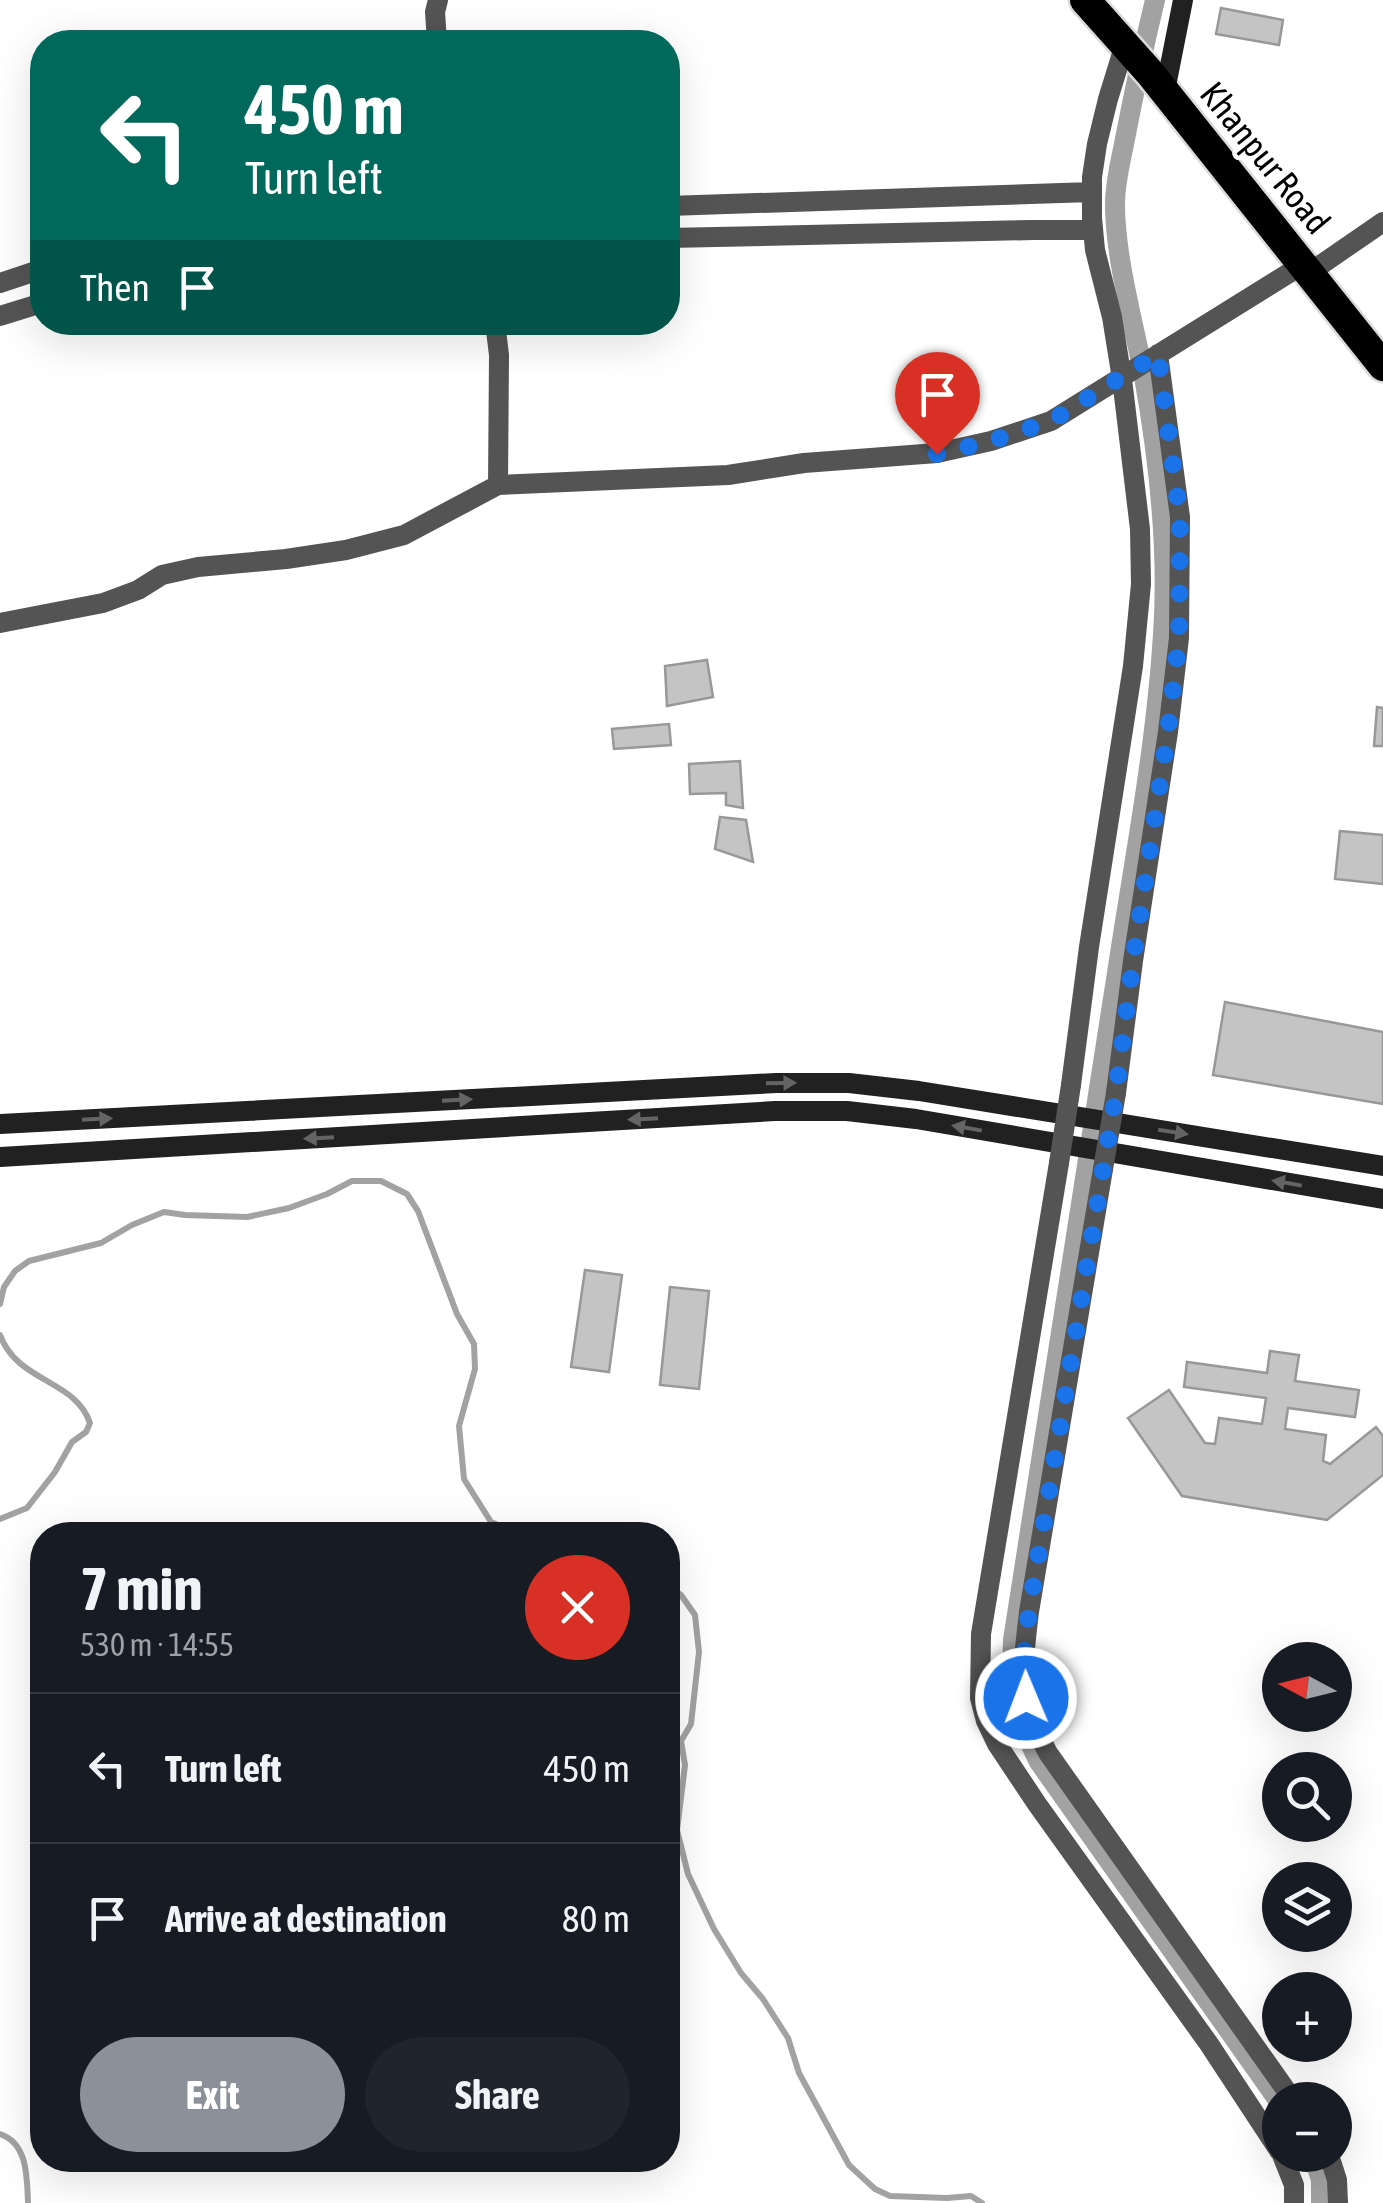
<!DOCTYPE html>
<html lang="en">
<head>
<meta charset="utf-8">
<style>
  :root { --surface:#171b24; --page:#20242c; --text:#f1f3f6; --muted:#9ea1a6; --line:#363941; --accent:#8c9099 }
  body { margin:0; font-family:"Asap Condensed",sans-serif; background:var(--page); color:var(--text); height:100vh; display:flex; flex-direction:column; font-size:38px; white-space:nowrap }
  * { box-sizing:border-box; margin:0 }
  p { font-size:32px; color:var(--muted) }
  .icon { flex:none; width:55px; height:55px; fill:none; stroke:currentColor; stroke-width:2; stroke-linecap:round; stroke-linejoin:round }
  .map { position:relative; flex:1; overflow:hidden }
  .sheet { position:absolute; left:30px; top:1522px; width:650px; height:650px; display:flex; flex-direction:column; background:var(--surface); border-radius:40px; box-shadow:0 10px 40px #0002 }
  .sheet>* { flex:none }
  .hud { position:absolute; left:30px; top:30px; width:650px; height:305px; border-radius:40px; box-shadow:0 10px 40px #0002; background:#00695c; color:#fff; overflow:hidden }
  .needle { width:65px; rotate:277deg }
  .buttons { position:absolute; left:1262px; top:1642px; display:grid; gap:20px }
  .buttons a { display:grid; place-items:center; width:90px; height:90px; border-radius:50%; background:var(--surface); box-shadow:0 10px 40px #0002; font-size:50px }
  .pin { position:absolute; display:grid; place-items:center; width:85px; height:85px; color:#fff; margin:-102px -42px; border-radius:50% 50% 50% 0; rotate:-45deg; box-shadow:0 0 10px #0007 }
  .pin .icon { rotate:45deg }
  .me { position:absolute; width:110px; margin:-55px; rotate:359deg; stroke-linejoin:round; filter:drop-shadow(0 0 8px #0008) }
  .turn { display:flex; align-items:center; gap:35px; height:210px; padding:0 50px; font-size:45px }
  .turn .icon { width:130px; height:130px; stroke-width:2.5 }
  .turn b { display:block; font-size:70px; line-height:85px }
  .then { display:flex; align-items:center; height:95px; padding:0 50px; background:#0003; gap:20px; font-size:38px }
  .round { display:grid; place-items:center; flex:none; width:105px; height:105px; border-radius:52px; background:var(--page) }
  .headline { display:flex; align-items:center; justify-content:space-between; height:170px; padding:0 50px }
  h1 { font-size:60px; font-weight:700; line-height:75px }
  .action { display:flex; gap:20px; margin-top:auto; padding:20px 50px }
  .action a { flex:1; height:115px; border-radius:60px; background:var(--accent); color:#fff; font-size:40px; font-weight:700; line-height:115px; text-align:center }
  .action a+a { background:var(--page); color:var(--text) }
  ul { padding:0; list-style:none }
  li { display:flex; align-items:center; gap:30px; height:150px; padding:0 50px; border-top:2px solid var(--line) }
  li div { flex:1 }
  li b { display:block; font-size:38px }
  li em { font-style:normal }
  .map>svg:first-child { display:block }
</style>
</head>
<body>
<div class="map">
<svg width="1383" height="2203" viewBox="0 0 1383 2203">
  <rect width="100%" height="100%" fill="#fff"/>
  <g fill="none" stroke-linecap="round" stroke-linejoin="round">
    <path stroke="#a2a2a2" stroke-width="6" d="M0 1304 4 1287 15 1271 29 1261 101 1243 132 1225 164 1212 185 1215 247 1217 289 1208 327 1194 352 1181H381L407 1194 418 1211 457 1314 474 1344 475 1369 459 1426 464 1479 491 1522 505 1528 529 1530 545 1535
      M0 1335C18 1383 75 1379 90 1423L86 1432 72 1442 55 1472 27 1508 0 1519
      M668 1586 681 1595 695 1615 699 1652 691 1724 681 1741 685 1765 677 1830 688 1874 714 1929 741 1973 763 1999 788 2038 799 2073 849 2165 875 2189 890 2196 947 2198 971 2196 982 2203
      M0 2134C28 2143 27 2178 28 2203"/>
    <path stroke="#a2a2a2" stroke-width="20" d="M1155 0C1144 46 1134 92 1125 139 1121 160 1115 182 1115 204 1115 258 1134 324 1144 377 1159 461 1169 549 1163 634 1156 748 1134 860 1117 973 1083 1195 1046 1417 1013 1640 1011 1691 1016 1716 1039 1762L1280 2103
      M1313 2155 1321 2180V2203"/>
  </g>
  <path fill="#c4c4c4" stroke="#989898" stroke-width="2.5" d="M1221 8 1283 20 1279 45 1216 34Z
    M707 660 713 697 667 706 665 666Z
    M1377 707 1383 708V746H1374Z
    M669 724 671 745 614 749 612 729Z
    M740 761 743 808 726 805V793L690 794 689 764Z
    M720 817 746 820 753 862 715 849Z
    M1340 831 1383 835V884L1335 879Z
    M1225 1002 1383 1032V1104L1213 1075Z
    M585 1270 622 1275 609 1372 571 1367Z
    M670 1287 709 1291 699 1389 660 1385Z
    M1270 1351 1299 1355 1295 1381 1359 1390 1355 1417 1288 1408 1285 1429 1326 1435 1323 1461 1330 1464 1376 1427 1383 1436V1475L1327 1520 1182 1496 1128 1418 1169 1390 1205 1443 1215 1444 1219 1418 1262 1424 1266 1398 1184 1387 1187 1362 1267 1373Z"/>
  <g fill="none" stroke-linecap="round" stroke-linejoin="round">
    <g stroke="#dbdbdb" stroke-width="35">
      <path id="highway" d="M1085 0 1150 73 1383 366"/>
    </g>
    <path stroke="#545454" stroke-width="20" d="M437 42 435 12 438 0
      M668 206 1092 192
      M668 238 1033 230H1093
      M1309 273 1383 222
      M0 283 42 269
      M0 316 42 303
      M495 322 499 355 498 485
      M0 623 103 603 138 590 162 575 198 567 286 559 346 550 404 535 498 485 728 475 804 463 937 453 991 441 1051 421 1302 265
      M1071 1085 1089 947 1133 666 1141 584 1140 529 1122 379 1112 317 1095 250 1092 218V177L1097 144 1108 99 1125 44
      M1116 1093 1133 961 1168 732 1179 638 1180 517 1158 354
      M1059 1163 981 1634 980 1698 986 1721 997 1744 1037 1804 1209 2044 1280 2152
      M1103 1169 1029 1612C1022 1671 1018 1699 1048 1753L1293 2100
      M1282 2155 1294 2185V2203
      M1329 2155 1337 2180 1338 2203"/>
    <path stroke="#212121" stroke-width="20" d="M1165 91 1183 0
      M0 1124 776 1083H849L919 1091 1383 1166
      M0 1157 775 1111H847L916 1119 1383 1199"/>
    <use href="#highway" stroke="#000" stroke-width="30"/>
    <path stroke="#545454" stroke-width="20" d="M1059 1163 1071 1085
      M1103 1169 1116 1093"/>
  </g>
  <defs><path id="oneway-solid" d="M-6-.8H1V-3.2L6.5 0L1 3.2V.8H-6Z" transform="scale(2.5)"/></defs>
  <g fill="#646464">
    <use href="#oneway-solid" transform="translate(781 1083) rotate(-1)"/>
    <use href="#oneway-solid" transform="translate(457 1100) rotate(-3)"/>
    <use href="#oneway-solid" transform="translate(97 1119) rotate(-3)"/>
    <use href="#oneway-solid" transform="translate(643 1119) rotate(177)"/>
    <use href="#oneway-solid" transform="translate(967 1128) rotate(-170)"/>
    <use href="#oneway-solid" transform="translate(1173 1132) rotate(9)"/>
    <use href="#oneway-solid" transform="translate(319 1138) rotate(177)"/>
    <use href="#oneway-solid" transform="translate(1287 1183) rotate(-170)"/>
  </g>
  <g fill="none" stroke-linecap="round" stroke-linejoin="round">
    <path stroke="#1a73e8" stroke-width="18" stroke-dasharray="0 32.4" d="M937 454 991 441 1051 421 1158 354 1180 517 1179 638 1168 732 1133 961 1116 1093 1029 1612C1025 1641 1021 1669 1026 1698"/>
  </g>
  <g text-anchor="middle" stroke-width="9" stroke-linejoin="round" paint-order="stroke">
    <g font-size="35" fill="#000" stroke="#fff">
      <text transform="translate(1265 158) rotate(51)" y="12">Khanpur Road</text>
    </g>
  </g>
</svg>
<div class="buttons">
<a><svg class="needle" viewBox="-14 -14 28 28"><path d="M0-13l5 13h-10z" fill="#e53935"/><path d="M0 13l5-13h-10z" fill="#9ea1a6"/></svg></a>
<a><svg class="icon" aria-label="search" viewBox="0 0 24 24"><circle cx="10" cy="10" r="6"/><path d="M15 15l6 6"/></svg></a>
<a><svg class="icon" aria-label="layers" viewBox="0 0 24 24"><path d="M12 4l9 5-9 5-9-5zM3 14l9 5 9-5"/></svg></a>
<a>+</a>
<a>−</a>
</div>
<div class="pin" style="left:937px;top:454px;background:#d93025"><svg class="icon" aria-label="arrive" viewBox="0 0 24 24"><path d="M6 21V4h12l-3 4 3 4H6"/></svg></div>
<svg class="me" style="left:1026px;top:1698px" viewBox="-20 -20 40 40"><circle r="17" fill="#1a73e8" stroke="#fff" stroke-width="3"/><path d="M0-11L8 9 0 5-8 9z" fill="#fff"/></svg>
<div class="hud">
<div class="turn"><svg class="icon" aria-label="left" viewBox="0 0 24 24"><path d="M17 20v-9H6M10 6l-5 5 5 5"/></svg><div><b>450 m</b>Turn left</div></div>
<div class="then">Then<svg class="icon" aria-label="arrive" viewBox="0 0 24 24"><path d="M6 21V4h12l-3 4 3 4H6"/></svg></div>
</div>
<section class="sheet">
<div class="headline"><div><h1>7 min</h1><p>530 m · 14:55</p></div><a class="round" style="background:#d93025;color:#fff"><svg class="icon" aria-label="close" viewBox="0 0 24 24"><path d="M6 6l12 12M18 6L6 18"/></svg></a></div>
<ul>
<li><svg class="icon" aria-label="left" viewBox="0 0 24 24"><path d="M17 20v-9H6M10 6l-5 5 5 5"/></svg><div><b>Turn left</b></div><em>450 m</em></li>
<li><svg class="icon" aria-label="arrive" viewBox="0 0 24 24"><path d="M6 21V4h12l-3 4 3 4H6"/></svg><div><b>Arrive at destination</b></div><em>80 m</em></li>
</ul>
<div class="action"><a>Exit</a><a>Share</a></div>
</section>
</div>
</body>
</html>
